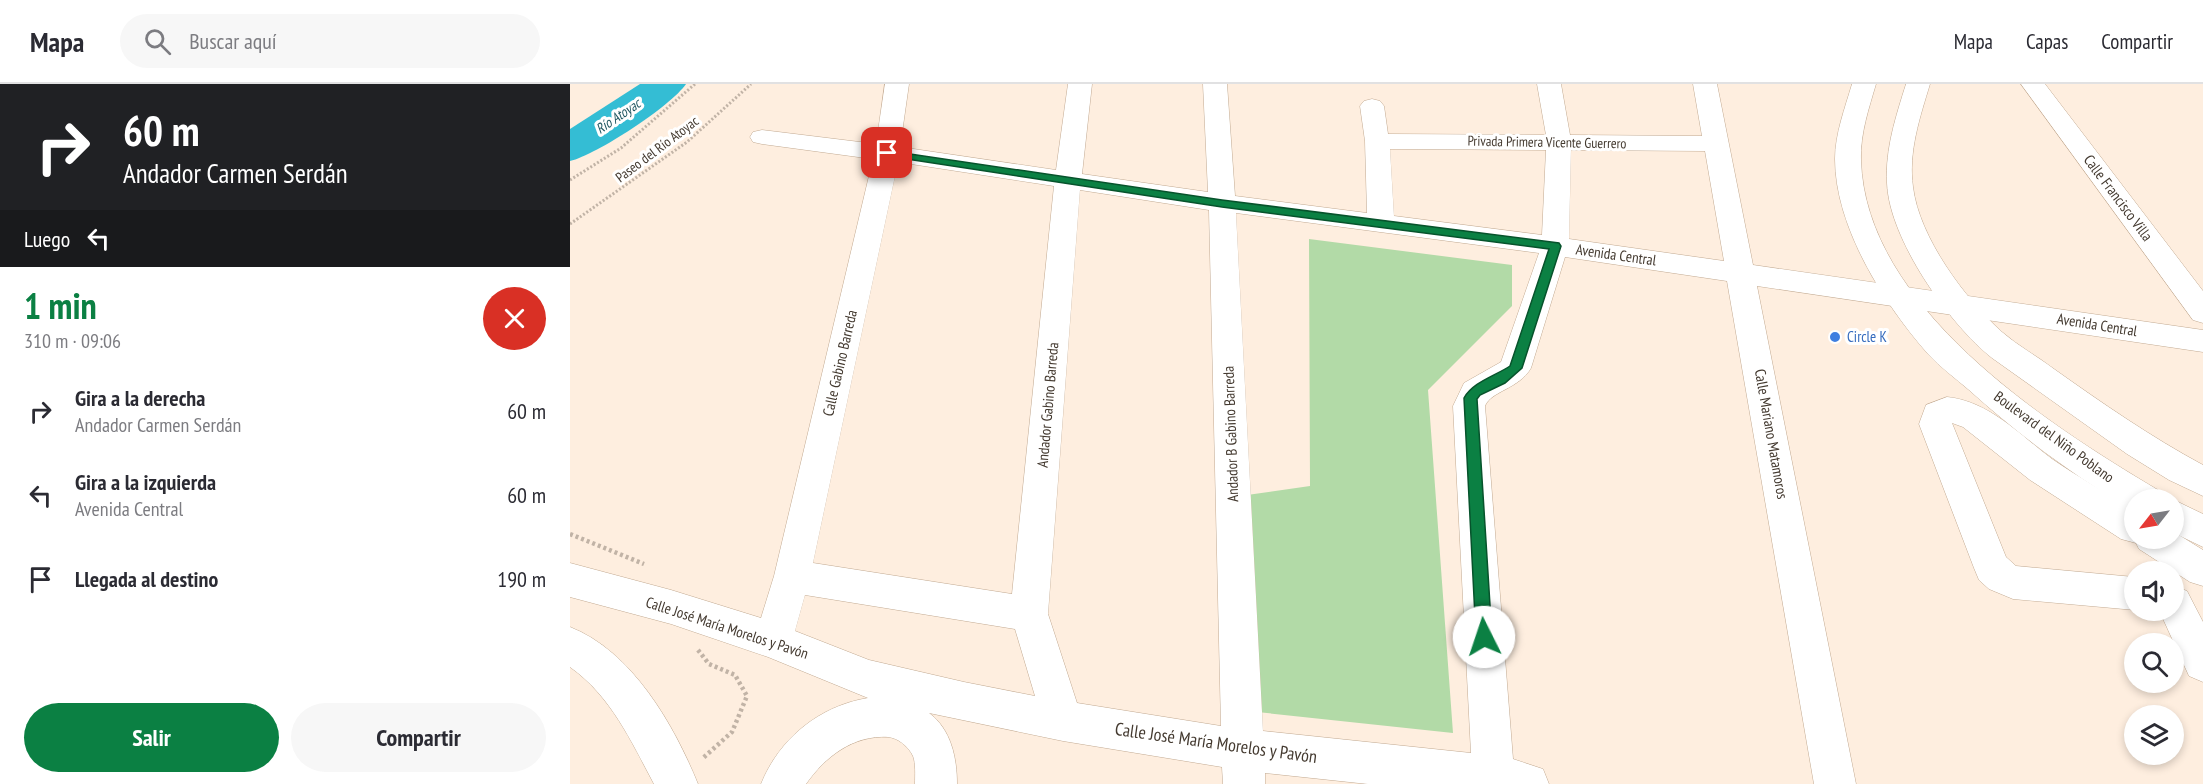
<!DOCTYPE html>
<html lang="es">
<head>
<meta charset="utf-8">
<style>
  :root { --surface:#fff; --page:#f7f7f7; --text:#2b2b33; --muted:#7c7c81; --line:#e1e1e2; --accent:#0b8043 }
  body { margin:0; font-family:"PT Sans Narrow",sans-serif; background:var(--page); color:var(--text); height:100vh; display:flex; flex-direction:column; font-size:22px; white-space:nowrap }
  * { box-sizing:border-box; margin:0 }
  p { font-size:20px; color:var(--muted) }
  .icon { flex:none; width:33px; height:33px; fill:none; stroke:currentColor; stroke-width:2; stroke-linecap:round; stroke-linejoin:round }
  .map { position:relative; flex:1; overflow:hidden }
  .drawer { display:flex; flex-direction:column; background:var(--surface); width:570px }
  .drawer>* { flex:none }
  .guide { background:#202124; color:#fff; overflow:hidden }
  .needle { width:39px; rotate:239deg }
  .fabs { position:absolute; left:1554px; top:405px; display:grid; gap:12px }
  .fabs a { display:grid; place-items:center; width:60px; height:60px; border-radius:50%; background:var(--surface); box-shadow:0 3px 9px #0003; font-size:30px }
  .pin { position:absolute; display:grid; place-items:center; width:51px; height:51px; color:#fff; margin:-26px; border-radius:12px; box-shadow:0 3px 9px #0006 }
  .me { position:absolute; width:66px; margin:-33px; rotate:356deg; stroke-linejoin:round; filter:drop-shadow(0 0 4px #0008) }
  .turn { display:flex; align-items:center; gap:21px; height:126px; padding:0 24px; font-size:27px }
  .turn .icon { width:78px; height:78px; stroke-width:2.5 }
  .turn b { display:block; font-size:42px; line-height:51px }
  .then { display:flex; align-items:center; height:57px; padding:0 24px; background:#0003; gap:12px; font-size:22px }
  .round { display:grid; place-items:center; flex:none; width:63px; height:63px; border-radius:32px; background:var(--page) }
  .headline { display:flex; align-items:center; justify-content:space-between; height:102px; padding:0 24px }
  h1 { font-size:36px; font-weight:600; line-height:45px; color:var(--accent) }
  .action { display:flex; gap:12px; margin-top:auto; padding:12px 24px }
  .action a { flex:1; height:69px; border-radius:36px; background:var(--accent); color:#fff; font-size:24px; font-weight:600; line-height:69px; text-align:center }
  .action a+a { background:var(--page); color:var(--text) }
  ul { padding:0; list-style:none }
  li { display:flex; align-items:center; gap:18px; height:84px; padding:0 24px }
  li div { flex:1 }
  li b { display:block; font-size:22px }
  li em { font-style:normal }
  header { display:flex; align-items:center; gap:36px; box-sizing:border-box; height:84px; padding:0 30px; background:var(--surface); border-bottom:2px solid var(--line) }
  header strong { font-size:28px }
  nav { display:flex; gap:33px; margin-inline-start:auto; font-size:21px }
  .search { width:420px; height:54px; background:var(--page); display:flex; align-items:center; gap:15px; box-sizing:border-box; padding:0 21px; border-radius:33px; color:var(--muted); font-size:22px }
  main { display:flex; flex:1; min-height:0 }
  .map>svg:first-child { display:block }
</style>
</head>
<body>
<header>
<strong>Mapa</strong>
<div class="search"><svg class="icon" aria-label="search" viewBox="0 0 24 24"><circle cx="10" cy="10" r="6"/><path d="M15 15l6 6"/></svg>Buscar aquí</div>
<nav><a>Mapa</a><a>Capas</a><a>Compartir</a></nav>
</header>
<main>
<section class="drawer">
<div class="guide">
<div class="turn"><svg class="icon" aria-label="right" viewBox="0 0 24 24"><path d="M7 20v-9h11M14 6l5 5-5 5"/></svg><div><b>60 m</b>Andador Carmen Serdán</div></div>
<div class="then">Luego<svg class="icon" aria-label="left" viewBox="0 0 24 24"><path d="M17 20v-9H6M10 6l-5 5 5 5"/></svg></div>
</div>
<div class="headline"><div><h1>1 min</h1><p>310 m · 09:06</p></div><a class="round" style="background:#d93025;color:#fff"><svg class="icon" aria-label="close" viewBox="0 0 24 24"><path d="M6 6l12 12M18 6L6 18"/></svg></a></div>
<ul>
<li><svg class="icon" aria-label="right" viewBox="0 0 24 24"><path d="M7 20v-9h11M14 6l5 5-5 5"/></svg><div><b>Gira a la derecha</b><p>Andador Carmen Serdán</p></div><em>60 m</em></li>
<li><svg class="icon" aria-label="left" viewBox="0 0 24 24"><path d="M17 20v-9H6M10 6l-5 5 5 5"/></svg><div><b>Gira a la izquierda</b><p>Avenida Central</p></div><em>60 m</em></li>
<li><svg class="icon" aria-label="arrive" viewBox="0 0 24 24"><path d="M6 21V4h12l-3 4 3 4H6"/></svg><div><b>Llegada al destino</b></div><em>190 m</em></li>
</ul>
<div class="action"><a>Salir</a><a>Compartir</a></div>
</section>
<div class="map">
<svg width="1633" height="700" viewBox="0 0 1633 700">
  <rect width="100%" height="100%" fill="#feeedf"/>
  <path fill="#b2daa7" d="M739 155 942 181V222L858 306 883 649 687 628 670 412 740 402Z"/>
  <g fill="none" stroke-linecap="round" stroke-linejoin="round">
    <path fill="#34bdd4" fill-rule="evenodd" d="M70 0H116C101 22 26 71 0 77V45Z"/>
    <g stroke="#c2aa92" stroke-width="1">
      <path id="minor" d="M315 0H339L330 63 486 86 498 0H522L512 90 638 108 633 0H657L665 112 797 129 795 57 790 22 794 17 802 15 810 17 814 22 818 50 976 51 967 0H991L1000 51 1132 52 1123 0H1147L1183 181 1633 246V268L1187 202 1286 700H1244L1157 197 995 173 961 284C949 305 921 307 915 322L943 675 973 685 979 700H798L695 689V700H653L652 683 493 657 359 629C381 645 387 674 387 700H345C345 691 346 680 343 672 338 662 328 654 318 653 283 651 255 673 236 700H191C209 655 249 622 298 614L198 573 101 540 0 513V479L101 506 191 534 204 492 303 75 192 60 183 58 180 53 183 48 192 46 306 60ZM820 65 976 66 972 151 824 132ZM1001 66 1135 67 1154 177 999 155ZM328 78 484 102 442 510 243 479ZM510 106 639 126 651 642 507 619 478 530ZM666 129 969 169 931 278 894 299 883 322 901 669 693 647ZM235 511 445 545 465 612 394 598 299 576 225 547Z
        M1451 0H1475L1633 207V239L1623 236Z
        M1377 313C1419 317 1450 351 1482 375 1508 393 1537 409 1564 426V454H1604V448L1633 466V502L1620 498 1569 465 1566 459 1551 455 1460 396 1393 343 1382 339 1436 473 1446 482 1564 493 1565 526 1443 515 1419 505 1409 496 1404 484 1349 340 1356 321Z
        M1604 502 1617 507 1633 538V598L1619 592 1589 526H1604Z
        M0 543C62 567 104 641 128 700H84C61 657 41 612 0 583Z"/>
    </g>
    <g stroke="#c2aa92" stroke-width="1">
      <path id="major" d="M1282 0H1306C1299 24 1290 50 1291 76 1295 222 1475 339 1588 406L1593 416H1564V427C1505 393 1449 351 1399 306 1385 294 1370 283 1358 270 1314 220 1265 143 1265 75 1265 50 1275 24 1282 0Z
        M1336 0H1360C1350 33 1338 68 1343 103 1349 153 1395 215 1432 248 1448 262 1467 272 1484 285 1532 319 1581 353 1633 381V412L1599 396 1557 370 1422 274C1379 240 1319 155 1317 99 1315 65 1326 32 1336 0Z
        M1604 416 1633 430V463L1604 449Z"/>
    </g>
    <path stroke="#c1b3a6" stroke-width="3" stroke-dasharray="2 2" stroke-linecap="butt" d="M0 96 51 64 125 0
      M0 140 117 58 181 0"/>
    <path stroke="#c1b3a6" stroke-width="4.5" stroke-dasharray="3 3" stroke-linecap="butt" d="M0 450 74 480
      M128 566 139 580 165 591 177 612 162 648 133 674"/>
    <use href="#minor" fill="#fff" fill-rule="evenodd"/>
    <use href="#major" fill="#fff" fill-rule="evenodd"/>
  </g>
  <path fill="#0b8043" stroke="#07532c" stroke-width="1.5" d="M313 66 652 116 989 159 991 162 952 284 935 299 910 311 907 315 922 553 920 558 914 561 909 558 906 553 894 314C903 298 925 292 940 282L979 165 652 123 317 72 313 71Z"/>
  <circle fill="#3f7fe0" stroke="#fff" stroke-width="2" cx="1265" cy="253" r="6"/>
  <g text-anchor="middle" stroke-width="6" stroke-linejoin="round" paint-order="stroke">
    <g font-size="14" font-style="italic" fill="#1f5660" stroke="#fff">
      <text transform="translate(48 32) rotate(-34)" y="5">Río Atoyac</text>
    </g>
    <g font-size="14" fill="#443a30" stroke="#fff">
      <text transform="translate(977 58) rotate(1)" y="5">Privada Primera Vicente Guerrero</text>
      <text transform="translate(87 65) rotate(-37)" y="5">Paseo del Río Atoyac</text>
    </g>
    <g font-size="15" fill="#443a30" stroke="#fff">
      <text transform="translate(1548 114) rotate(53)" y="5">Calle Francisco Villa</text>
      <text transform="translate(1046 171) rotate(8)" y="5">Avenida Central</text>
      <text transform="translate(1527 241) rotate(9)" y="5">Avenida Central</text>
      <text transform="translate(270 279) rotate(-77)" y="5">Calle Gabino Barreda</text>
      <text transform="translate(478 321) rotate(-85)" y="5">Andador Gabino Barreda</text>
      <text transform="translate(661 350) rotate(-92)" y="5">Andador B Gabino Barreda</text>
      <text transform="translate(1201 350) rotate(80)" y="5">Calle Mariano Matamoros</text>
      <text transform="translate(1484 353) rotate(36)" y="5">Boulevard del Niño Poblano</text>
      <text transform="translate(157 544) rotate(18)" y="5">Calle José María Morelos y Pavón</text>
    </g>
    <g font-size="15" fill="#366cbe" stroke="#fff" text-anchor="start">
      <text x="1277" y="258">Circle K</text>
    </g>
    <g font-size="18" fill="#443a30" stroke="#fff">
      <text transform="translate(646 659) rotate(8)" y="6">Calle José María Morelos y Pavón</text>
    </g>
  </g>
</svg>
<div class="fabs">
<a><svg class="needle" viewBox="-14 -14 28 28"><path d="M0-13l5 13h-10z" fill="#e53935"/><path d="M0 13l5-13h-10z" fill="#7c7c81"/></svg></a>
<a><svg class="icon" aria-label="sound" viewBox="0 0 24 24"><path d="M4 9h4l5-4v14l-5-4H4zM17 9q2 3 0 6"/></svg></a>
<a><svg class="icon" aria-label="search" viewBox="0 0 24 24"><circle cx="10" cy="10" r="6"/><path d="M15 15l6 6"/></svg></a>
<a><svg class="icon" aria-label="layers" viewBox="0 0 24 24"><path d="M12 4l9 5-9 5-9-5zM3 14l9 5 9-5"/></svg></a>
</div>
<div class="pin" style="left:317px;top:69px;background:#d93025"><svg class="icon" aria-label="arrive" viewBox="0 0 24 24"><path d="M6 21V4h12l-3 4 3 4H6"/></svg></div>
<svg class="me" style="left:914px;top:553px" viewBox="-20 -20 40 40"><circle r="19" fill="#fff"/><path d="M0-13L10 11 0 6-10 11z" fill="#0b8043"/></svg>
</div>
</main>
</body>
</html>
